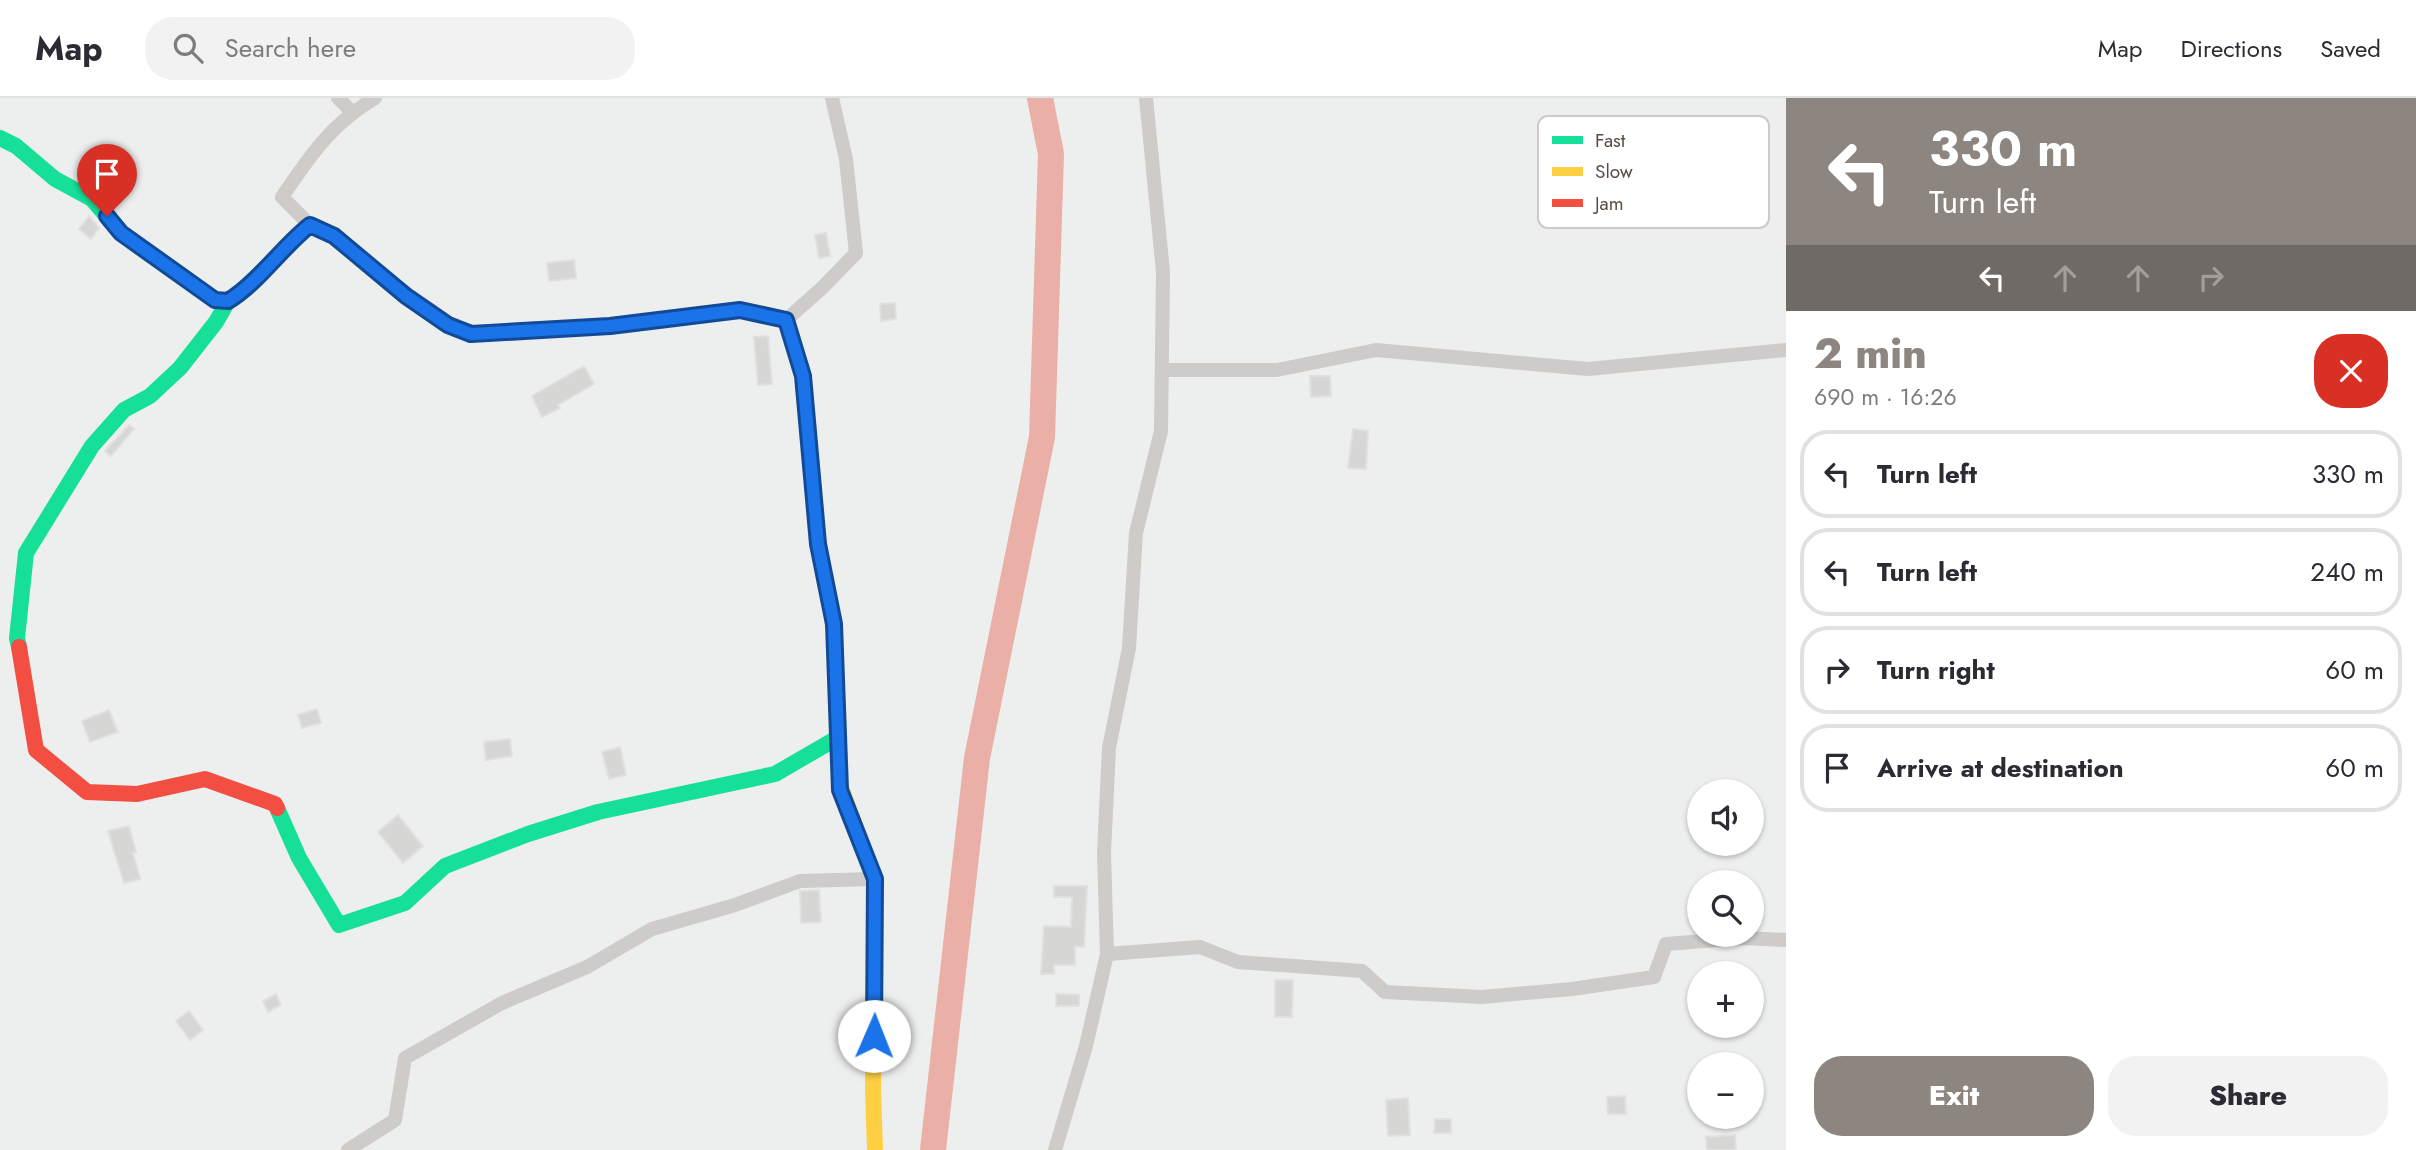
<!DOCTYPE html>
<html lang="en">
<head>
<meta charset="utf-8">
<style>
  :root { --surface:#fff; --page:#f2f2f3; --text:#2b2b33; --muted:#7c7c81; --line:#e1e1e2; --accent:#8d8580 }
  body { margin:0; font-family:Jost,sans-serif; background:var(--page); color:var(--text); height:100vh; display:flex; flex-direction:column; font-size:26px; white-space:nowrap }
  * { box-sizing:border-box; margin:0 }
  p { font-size:23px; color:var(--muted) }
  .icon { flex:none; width:38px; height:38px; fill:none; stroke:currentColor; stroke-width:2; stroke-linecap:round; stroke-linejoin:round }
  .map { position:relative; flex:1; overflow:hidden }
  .details { display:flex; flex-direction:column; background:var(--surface); width:630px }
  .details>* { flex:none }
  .banner { background:#8d8580; color:#fff; overflow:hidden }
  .tools { position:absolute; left:1687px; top:681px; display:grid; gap:14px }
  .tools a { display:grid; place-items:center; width:77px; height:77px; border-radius:50%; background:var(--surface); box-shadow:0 2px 5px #0004; font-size:35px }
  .pin { position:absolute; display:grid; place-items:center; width:60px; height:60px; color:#fff; margin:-72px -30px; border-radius:50% 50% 50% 0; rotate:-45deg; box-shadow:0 0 7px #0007 }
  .pin .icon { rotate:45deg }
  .me { position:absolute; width:77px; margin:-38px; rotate:1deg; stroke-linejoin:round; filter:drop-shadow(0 0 5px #0008) }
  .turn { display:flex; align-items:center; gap:24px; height:147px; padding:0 28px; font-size:32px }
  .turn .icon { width:91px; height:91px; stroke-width:2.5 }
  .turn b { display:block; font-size:49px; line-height:60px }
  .lanes { display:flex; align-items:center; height:66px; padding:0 28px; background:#0003; justify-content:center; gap:35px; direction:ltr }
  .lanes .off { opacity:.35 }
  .round { display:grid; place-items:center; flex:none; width:74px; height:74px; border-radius:28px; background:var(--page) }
  .headline { display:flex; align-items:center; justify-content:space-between; height:119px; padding:0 28px }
  h1 { font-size:42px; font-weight:800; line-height:52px; color:var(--accent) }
  .primary-button { display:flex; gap:14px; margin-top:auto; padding:14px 28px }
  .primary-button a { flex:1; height:80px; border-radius:28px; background:var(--accent); color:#fff; font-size:28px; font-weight:800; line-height:80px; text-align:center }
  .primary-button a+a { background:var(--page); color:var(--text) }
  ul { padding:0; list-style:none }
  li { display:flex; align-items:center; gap:21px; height:88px; margin:0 14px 10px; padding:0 14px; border:4px solid var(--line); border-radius:28px }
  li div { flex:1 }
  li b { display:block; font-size:26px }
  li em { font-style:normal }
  header { display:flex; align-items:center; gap:42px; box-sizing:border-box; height:98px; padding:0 35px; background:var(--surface); border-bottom:2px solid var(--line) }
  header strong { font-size:33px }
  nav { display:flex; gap:38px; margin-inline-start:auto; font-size:24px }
  .search { width:490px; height:63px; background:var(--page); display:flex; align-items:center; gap:18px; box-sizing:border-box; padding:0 24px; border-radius:28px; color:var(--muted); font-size:26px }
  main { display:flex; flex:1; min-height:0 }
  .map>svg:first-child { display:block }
</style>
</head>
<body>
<header>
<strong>Map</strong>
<div class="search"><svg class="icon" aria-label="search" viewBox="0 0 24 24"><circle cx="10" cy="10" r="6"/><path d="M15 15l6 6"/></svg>Search here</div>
<nav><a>Map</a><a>Directions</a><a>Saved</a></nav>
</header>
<main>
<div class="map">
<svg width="1786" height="1052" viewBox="0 0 1786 1052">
  <rect width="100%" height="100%" fill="#edeeee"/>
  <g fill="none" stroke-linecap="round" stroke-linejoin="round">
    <path stroke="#eaafa6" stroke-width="26" d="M933 1052 977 660 1042 339 1051 56 1040 0"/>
  </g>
  <path fill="#d6d6d5" stroke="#e0e0df" stroke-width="2" d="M89 118 99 130 91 141 79 131Z
    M826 135 830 158 819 160 815 137Z
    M574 162 576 180 549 183 547 165Z
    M895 205 896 221 881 223 880 206Z
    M768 238 772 286 758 287 754 239Z
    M584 268 594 286 558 307 560 310 542 319 532 298Z
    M1310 278H1330L1331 298 1311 299Z
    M129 327 134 331 111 358 105 353Z
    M1353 331 1368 333 1366 371 1348 370Z
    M317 611 321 625 302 630 298 617Z
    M109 612 118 634 90 644 82 623Z
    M510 641 512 658 486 662 484 644Z
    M620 649 626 677 609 681 602 654Z
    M398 717 423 748 403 765 378 734Z
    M129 728 136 754 133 755 140 781 124 785 108 733Z
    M1054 788H1087L1084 849 1075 848V867H1054V876H1041L1044 828 1071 829 1072 799H1054Z
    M819 792 821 824 801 825 800 793Z
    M1275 882H1293L1292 919H1275Z
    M276 896 281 907 268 914 263 903Z
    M1056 896 1079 897V908H1056Z
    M189 913 203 932 190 942 176 923Z
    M1625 998 1626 1016H1608L1607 999Z
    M1408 1000 1410 1037 1388 1038 1386 1002Z
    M1435 1021H1451V1035H1434Z
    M1735 1037 1736 1052H1707L1706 1039Z"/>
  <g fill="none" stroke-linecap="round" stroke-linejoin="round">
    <path stroke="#cecbc9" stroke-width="14" d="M338 0 352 14
      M310 127 282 99C310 58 331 26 375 0
      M786 222 822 190 856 155 846 61 832 0
      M1162 272H1277L1376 252 1588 271 1786 252
      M1107 856 1200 849 1238 864 1362 873 1385 894 1482 899 1572 891 1654 879 1666 846 1743 840 1786 842
      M348 1052 395 1022 405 960 502 905 587 869 652 831 735 807 800 783 875 781
      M1055 1052 1086 948 1107 856 1104 755 1109 650 1129 550 1136 435 1161 333 1163 174 1146 0"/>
    <path stroke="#16e098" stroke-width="16" d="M0 40 16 48 55 81 92 101 121 135 215 202 228 203 239 195 310 127 334 137 406 198 448 227 471 236 534 232
      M806 308 818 446 834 526 840 687
      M19 549 17 540 26 455 92 348 124 312 150 298 180 270 216 224 228 203
      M277 710 299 760 339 827 405 805 445 768 528 736 598 714 775 676 839 639"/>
    <path stroke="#ffcf43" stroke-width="16" d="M534 232 610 228 740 212 786 222 803 278 806 308
      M840 687 875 781 873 993 875 1052"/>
    <path stroke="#f24e42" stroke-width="16" d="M19 549 36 652 87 694 137 696 205 681 275 706 277 710"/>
  </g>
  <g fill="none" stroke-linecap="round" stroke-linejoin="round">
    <g stroke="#114b97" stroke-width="18">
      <path id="route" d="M107 118 121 135 215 202 228 203C259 184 281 150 310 127L334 138 406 198 448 227 471 236 610 228 740 212 786 222 803 278 818 446 834 526 840 692 875 781 874 938"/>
    </g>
    <use href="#route" stroke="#1a73e8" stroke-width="12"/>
  </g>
  <rect x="1538" y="18" width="231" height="112" rx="10" fill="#fff" stroke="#cdcac7" stroke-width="2"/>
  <rect x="1552" y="38" width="31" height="8" fill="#16e098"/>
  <rect x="1552" y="69" width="31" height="9" fill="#ffcf43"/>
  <rect x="1552" y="101" width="31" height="8" fill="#f24e42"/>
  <g font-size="19" fill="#594d45">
    <text x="1595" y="49">Fast</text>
    <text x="1595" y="80">Slow</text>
    <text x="1595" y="112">Jam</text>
  </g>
</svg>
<div class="tools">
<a><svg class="icon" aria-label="sound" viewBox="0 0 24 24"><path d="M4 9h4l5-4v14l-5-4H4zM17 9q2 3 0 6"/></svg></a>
<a><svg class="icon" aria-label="search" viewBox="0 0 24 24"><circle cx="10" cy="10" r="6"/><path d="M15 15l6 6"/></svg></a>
<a>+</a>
<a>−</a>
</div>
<div class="pin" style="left:107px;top:118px;background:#d93025"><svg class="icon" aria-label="arrive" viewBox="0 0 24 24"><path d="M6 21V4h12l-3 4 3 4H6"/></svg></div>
<svg class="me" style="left:874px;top:938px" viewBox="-20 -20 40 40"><circle r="19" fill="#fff"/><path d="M0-13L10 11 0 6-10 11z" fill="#1a73e8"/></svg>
</div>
<section class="details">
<div class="banner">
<div class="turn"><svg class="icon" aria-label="left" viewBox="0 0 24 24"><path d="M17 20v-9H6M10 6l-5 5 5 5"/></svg><div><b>330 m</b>Turn left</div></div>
<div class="lanes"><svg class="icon" aria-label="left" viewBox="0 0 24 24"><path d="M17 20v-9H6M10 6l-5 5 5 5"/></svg><svg class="icon off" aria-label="ahead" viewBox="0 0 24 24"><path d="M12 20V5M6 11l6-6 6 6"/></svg><svg class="icon off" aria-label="ahead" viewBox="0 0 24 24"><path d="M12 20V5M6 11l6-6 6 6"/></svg><svg class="icon off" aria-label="right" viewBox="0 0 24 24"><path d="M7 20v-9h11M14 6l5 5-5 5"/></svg></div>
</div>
<div class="headline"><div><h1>2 min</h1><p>690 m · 16:26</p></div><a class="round" style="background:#d93025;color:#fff"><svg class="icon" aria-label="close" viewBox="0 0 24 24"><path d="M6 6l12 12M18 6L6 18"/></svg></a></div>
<ul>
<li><svg class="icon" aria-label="left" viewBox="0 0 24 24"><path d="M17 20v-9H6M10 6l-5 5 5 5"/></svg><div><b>Turn left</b></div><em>330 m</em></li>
<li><svg class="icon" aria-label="left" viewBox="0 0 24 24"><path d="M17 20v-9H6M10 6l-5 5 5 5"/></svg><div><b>Turn left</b></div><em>240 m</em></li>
<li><svg class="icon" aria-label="right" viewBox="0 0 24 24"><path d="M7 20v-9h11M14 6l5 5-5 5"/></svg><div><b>Turn right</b></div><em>60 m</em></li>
<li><svg class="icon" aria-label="arrive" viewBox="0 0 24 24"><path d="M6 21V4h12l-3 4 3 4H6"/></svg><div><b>Arrive at destination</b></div><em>60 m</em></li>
</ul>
<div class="primary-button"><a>Exit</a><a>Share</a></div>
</section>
</main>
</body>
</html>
